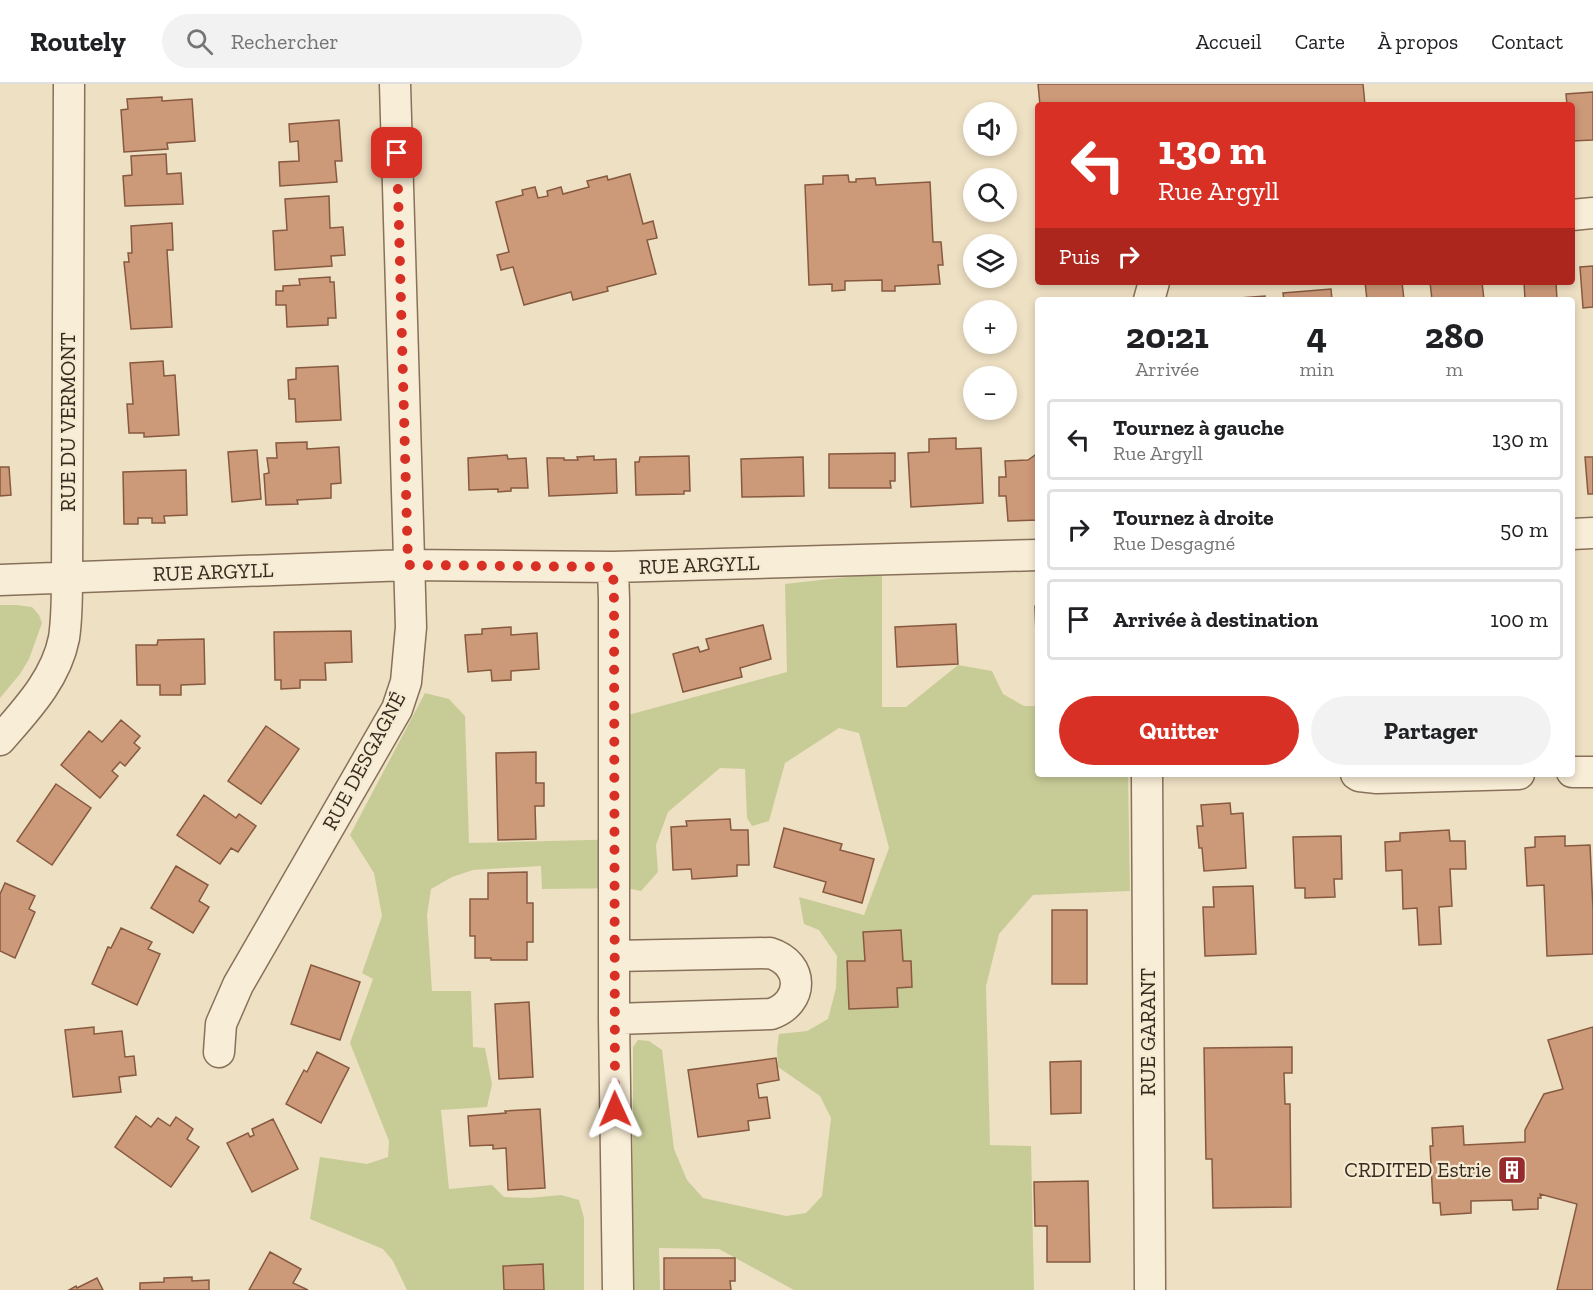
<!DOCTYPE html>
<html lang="fr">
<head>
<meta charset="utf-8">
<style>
  :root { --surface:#fff; --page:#f2f2f2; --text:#202124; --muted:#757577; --line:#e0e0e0; --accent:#d93025 }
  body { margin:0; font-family:"Zilla Slab",serif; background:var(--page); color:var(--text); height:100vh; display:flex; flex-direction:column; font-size:22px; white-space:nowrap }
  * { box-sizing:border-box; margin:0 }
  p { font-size:20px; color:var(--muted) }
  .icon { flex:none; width:33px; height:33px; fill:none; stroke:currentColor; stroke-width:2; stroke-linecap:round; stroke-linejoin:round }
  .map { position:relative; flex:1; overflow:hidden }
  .details { position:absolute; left:1035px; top:213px; width:540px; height:480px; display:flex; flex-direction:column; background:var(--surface); border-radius:6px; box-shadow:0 3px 9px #0003 }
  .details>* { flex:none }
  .hud { position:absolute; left:1035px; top:18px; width:540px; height:183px; border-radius:6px; box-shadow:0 3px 9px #0003; background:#d93025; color:#fff; overflow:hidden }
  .tools { position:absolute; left:963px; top:18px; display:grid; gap:12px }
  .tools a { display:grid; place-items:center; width:54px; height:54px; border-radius:50%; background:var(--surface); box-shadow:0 3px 9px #0003; font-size:30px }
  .pin { position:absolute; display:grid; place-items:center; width:51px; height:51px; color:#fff; margin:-26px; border-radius:12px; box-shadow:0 3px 9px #0006 }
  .me { position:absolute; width:66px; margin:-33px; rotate:359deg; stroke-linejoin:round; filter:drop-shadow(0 0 4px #0008) }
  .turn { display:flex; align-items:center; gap:21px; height:126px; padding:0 24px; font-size:27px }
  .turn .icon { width:78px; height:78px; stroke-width:2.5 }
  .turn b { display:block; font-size:42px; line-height:51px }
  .then { display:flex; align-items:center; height:57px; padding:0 24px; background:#0003; gap:12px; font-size:22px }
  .eta { display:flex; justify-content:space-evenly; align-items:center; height:102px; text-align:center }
  .eta b { font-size:36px; font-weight:800; line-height:42px }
  .action { display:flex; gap:12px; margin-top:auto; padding:12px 24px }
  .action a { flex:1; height:69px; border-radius:36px; background:var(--accent); color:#fff; font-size:24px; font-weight:800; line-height:69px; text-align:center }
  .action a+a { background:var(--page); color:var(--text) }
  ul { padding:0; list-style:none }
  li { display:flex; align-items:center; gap:18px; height:81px; margin:0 12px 9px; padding:0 12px; border:3px solid var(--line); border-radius:6px }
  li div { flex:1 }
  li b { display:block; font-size:22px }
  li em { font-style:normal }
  header { display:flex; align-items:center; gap:36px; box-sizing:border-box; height:84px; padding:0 30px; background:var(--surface); border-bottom:2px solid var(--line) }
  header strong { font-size:28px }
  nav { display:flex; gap:33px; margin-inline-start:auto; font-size:21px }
  .search { width:420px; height:54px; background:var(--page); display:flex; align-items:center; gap:15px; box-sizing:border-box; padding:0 21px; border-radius:33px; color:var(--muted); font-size:22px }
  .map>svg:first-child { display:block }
</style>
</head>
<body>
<header>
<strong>Routely</strong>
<div class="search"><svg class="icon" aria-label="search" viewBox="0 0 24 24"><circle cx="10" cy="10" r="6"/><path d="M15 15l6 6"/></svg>Rechercher</div>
<nav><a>Accueil</a><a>Carte</a><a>À propos</a><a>Contact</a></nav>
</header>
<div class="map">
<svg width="1593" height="1206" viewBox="0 0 1593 1206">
  <rect width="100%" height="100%" fill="#eee0c3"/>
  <path fill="#c7cc97" d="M882 489V623H906L958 581 992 587 1003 610 1024 622H1038V690H1128L1130 807 1033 811 999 850 986 902 990 1061 1031 1062 1034 1206H794L719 1165 659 1164 660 1206H633V963L638 956 649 957 662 966 674 1065 687 1096 703 1114 786 1132 806 1129 822 1112 831 1034 820 1012 778 983 777 965 779 950 807 947 828 935 836 904 837 872 819 846 804 840 799 813 864 831 889 764 859 649 839 644 785 679 769 737 752 742 747 734 745 685 720 684 668 728 656 761 658 788 641 807 626 804 542 805 541 782 473 786 452 793 431 805 427 831 432 907H471L473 963 485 964 492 1000 487 1023 441 1026 449 1105 492 1101 504 1113 529 1114 561 1111 579 1116 584 1134V1206H407L393 1177 383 1165 310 1135 320 1073 367 1080 388 1073 389 1057 350 959 373 895 362 889 382 832 374 789 350 751 425 609 449 615 465 632 469 759 630 755 628 631 787 588 785 500Z
    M0 521H16L32 523 39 531 42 539 29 575 20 590 0 614Z"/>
  <path fill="#cc9979" stroke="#875a40" stroke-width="1.5" d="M1038 0H1363L1365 21H1040Z
    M1593 8V56L1572 57V21H1567L1566 10Z
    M162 13V17L192 15 195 57 167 59 168 65 124 68 121 26 128 25 127 15Z
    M339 36 342 77H335L337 98 280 102 279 78 299 77 298 57 290 58 289 40Z
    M166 70 167 90 181 89 183 120 125 122 123 92 132 91 131 72Z
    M630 90 643 140 653 137 657 154 647 156 656 190 607 203 608 207 573 216 571 208 524 221 513 183 501 186 497 171 509 168 496 118 523 111 522 106 535 103 538 114 548 112 547 107 561 103 563 110 589 103 587 97 607 92 608 96Z
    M848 91 849 98H856V95L875 94 876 101 930 98 933 158H941L943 181H938L940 200 895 202V207H882V196L845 197V206L832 207V200L809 201 805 101 823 100V92Z
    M329 112 330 144 343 143 345 171 331 172 332 182 275 186 273 147 287 146 285 115Z
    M172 139 173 166H167L172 243 131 245 124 178H129L128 169H132L131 142Z
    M1593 182V223L1583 224 1580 183Z
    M330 193V198H334L336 234H328V241L287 243 286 221H276V207H283V202L300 201 299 195Z
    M1365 198H1402L1404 216H1367Z
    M1430 198H1482L1484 216H1432Z
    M1524 198H1556L1557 216H1525Z
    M1331 205 1332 216H1284L1283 209Z
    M1265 212V216H1212Z
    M163 277 164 292 175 291 179 351 144 353V349H129L127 320H133L130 279Z
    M338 282 341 336 296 338 295 315H289L288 296 296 295V284Z
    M956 354V365L981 364 983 419 911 423 908 369 929 368V355Z
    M307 358V365L339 363 341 399 331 400V414L297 416 298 420 266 421 264 390 269 389 267 374H277L276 359Z
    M257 366 261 415 232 418 228 368Z
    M895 369V397H890L891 404H829V370Z
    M1038 369V436L1008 437 1006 412H999V393H1006L1005 377 1028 376Z
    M507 371 508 375 526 374 528 404H511V407L498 408V405L469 406 468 374Z
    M594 372V376L616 375 617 409 549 412 547 374H564V376H578L577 373Z
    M689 372 690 407H684V410L636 411 635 378H639L640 373Z
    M803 373 804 412 742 413 741 375Z
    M1585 373H1593V410H1588Z
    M0 383H9L11 411 0 412Z
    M186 386 187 431 164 432 165 439H152V434H138V440H124L123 388Z
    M1035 522H1038V580H1037Z
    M956 540 958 580 897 583 895 543Z
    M763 541 771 575 740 584 742 593 683 608 673 570 698 563 700 568 709 565 706 555Z
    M511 543V551L537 549 539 585 511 587V596L492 597 491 586 468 588 465 551 482 550V545Z
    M351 547 352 578 325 579 326 596H300V604L281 605V596H275L274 548Z
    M204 555 205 600 181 601V611H160V601H137L136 561H157L158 556Z
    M121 636 140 652 134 659 140 664 125 682 120 678 112 687 118 692 100 714 61 681 89 647 102 658Z
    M266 642 299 665 261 720 228 697Z
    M536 668V699H544V722H535L536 755 498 756 496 669Z
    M56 700 91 724 52 781 17 757Z
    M204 711 236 734 239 730 256 742 238 768 231 764 220 780 177 751Z
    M1230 719 1231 730 1243 729 1246 784 1204 787 1202 764H1199L1197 742H1203L1201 721Z
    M730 735 731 746H748L749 781H737V792L692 795 691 785 673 786 671 743 687 742 686 737Z
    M784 744 842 760 840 766 874 775 862 819 823 808 826 798 774 783Z
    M1449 746 1450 757H1465L1466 785H1450L1452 822 1439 823 1441 860 1419 861 1417 824 1403 825 1402 786 1386 787 1385 758 1400 757V749Z
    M1341 752 1342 795H1334L1335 813 1305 814V804H1295L1293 753Z
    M1565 752V762L1590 761 1593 825V870L1547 872 1544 801 1527 802 1525 764 1535 763V753Z
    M176 782 208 801 199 817 209 823 193 849 151 824Z
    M527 788V819H533V858H527V876H491V874H475V852H470V815H488V789Z
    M5 799 35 812 29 825 35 828 15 874 0 867V810Z
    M1253 802 1256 870 1205 872 1203 823H1214L1213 803Z
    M1052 826H1087V900H1052Z
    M121 844 152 858 148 865 160 870 137 921 92 900 108 863 111 864Z
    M901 846 903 877H911L912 903 897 904 898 923 849 925 847 877H865L863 848Z
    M311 881 360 898 340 956 291 940Z
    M529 918 533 993 499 995 495 920Z
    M94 943V950L122 947 125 973 134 972 136 991 119 993 121 1008 73 1013 65 946Z
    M1593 943V1206H1557L1577 1120 1540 1110 1541 1114H1538V1125L1513 1126 1512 1116 1471 1117V1129L1441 1131 1440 1119H1433L1430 1062H1433L1432 1044 1463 1042 1464 1061 1525 1058V1046L1544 1010 1563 1005 1548 956Z
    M1292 963V989H1284L1285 1020H1290L1291 1123 1213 1124 1212 1075H1206L1204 964Z
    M317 968 349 984 321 1039 286 1020 304 986 307 988Z
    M776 974 779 996 757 1000 759 1014 767 1013 770 1034 748 1037 749 1046 698 1053 688 986Z
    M1081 977V1029L1051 1030 1050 978Z
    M540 1025 545 1104 508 1106 506 1064 493 1065V1061L470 1062 468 1032 506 1029 505 1027Z
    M136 1032 151 1043 158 1034 170 1042 176 1033 193 1045 187 1055 199 1063 171 1103 115 1063Z
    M273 1035 298 1085 252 1108 227 1059 248 1049 250 1053 254 1051 252 1045Z
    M1088 1097 1090 1178H1047V1142H1035L1034 1098Z
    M270 1168 301 1185 293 1199 308 1206H249Z
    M664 1174H735V1197H730L731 1206H664Z
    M543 1180 544 1206H504L503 1182Z
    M192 1193V1197L209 1196V1206H140V1199L164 1198V1194Z
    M97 1194 103 1206H69L76 1202 77 1204Z"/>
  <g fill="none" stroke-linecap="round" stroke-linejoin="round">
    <g stroke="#88715a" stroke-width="33">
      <path id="minor" d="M1572 131 1593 129
        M1149 216 1154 198
        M1572 450 1593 449
        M613 483 614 516V935L618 1206
        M0 496 408 481 613 483 1038 471
        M0 656C26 626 56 595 64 554 67 534 67 513 67 493L69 0
        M1572 688H1593
        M1147 690 1150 1206
        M1356 690 1359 692 1377 694 1519 690
        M614 872 770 869C805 880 804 919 771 930L614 935
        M219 968 221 940 238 901 397 625 406 598 411 543 395 0"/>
    </g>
    <use href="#minor" stroke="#f8edd6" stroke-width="30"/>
  </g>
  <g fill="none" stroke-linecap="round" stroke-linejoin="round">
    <path stroke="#d93025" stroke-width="10" stroke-dasharray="0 18" d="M397 69 408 481 613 483 614 516 615 1025"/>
  </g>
  <defs>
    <g id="building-square" transform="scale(1.5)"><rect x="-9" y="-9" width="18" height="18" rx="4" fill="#962a2e" stroke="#f5ead2"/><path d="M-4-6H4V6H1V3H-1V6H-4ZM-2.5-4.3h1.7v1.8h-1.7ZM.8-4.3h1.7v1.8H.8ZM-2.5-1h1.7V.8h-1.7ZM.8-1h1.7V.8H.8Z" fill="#fff"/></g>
  </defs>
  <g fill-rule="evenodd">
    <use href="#building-square" x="1512" y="1086"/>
  </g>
  <g text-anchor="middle" stroke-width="4.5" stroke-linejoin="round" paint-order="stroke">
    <g font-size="21" fill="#382a1e" stroke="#f5ead2">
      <text transform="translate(68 338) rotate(-90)" y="7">RUE DU VERMONT</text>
      <text transform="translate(699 481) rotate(-2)" y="7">RUE ARGYLL</text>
      <text transform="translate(213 488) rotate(-2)" y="7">RUE ARGYLL</text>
      <text transform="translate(364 677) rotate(-62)" y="7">RUE DESGAGNÉ</text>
      <text transform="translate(1148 948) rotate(-90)" y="7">RUE GARANT</text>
    </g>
    <g font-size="21" fill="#382a1e" stroke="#f5ead2" text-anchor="end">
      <text x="1491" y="1093">CRDITED Estrie</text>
    </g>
  </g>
</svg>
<div class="tools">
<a><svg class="icon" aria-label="sound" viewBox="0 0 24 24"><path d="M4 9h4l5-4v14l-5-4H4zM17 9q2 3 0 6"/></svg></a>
<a><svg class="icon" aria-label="search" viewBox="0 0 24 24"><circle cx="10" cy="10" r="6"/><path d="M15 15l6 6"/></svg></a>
<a><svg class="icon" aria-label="layers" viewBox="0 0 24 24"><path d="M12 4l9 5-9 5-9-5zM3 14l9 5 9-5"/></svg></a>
<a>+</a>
<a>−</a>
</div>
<div class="pin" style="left:397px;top:69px;background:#d93025"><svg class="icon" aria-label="arrive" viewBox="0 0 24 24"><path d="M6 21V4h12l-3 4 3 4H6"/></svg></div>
<svg class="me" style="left:615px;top:1025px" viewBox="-20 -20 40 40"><path d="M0-17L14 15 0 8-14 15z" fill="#d93025" stroke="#fff" stroke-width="4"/></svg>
<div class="hud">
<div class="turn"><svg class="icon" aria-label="left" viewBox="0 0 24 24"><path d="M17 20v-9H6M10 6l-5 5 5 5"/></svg><div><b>130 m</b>Rue Argyll</div></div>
<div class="then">Puis<svg class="icon" aria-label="right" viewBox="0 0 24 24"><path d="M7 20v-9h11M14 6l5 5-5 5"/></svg></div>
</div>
<section class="details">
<div class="eta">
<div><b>20:21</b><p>Arrivée</p></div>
<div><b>4</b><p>min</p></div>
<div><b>280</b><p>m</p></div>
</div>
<ul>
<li><svg class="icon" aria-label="left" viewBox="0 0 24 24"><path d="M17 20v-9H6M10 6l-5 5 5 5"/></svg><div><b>Tournez à gauche</b><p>Rue Argyll</p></div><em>130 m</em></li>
<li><svg class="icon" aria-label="right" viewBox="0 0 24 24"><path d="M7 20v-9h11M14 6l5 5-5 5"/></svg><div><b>Tournez à droite</b><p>Rue Desgagné</p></div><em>50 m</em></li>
<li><svg class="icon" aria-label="arrive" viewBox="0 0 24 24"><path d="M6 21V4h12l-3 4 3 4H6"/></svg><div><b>Arrivée à destination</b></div><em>100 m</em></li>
</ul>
<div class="action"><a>Quitter</a><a>Partager</a></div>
</section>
</div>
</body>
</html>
